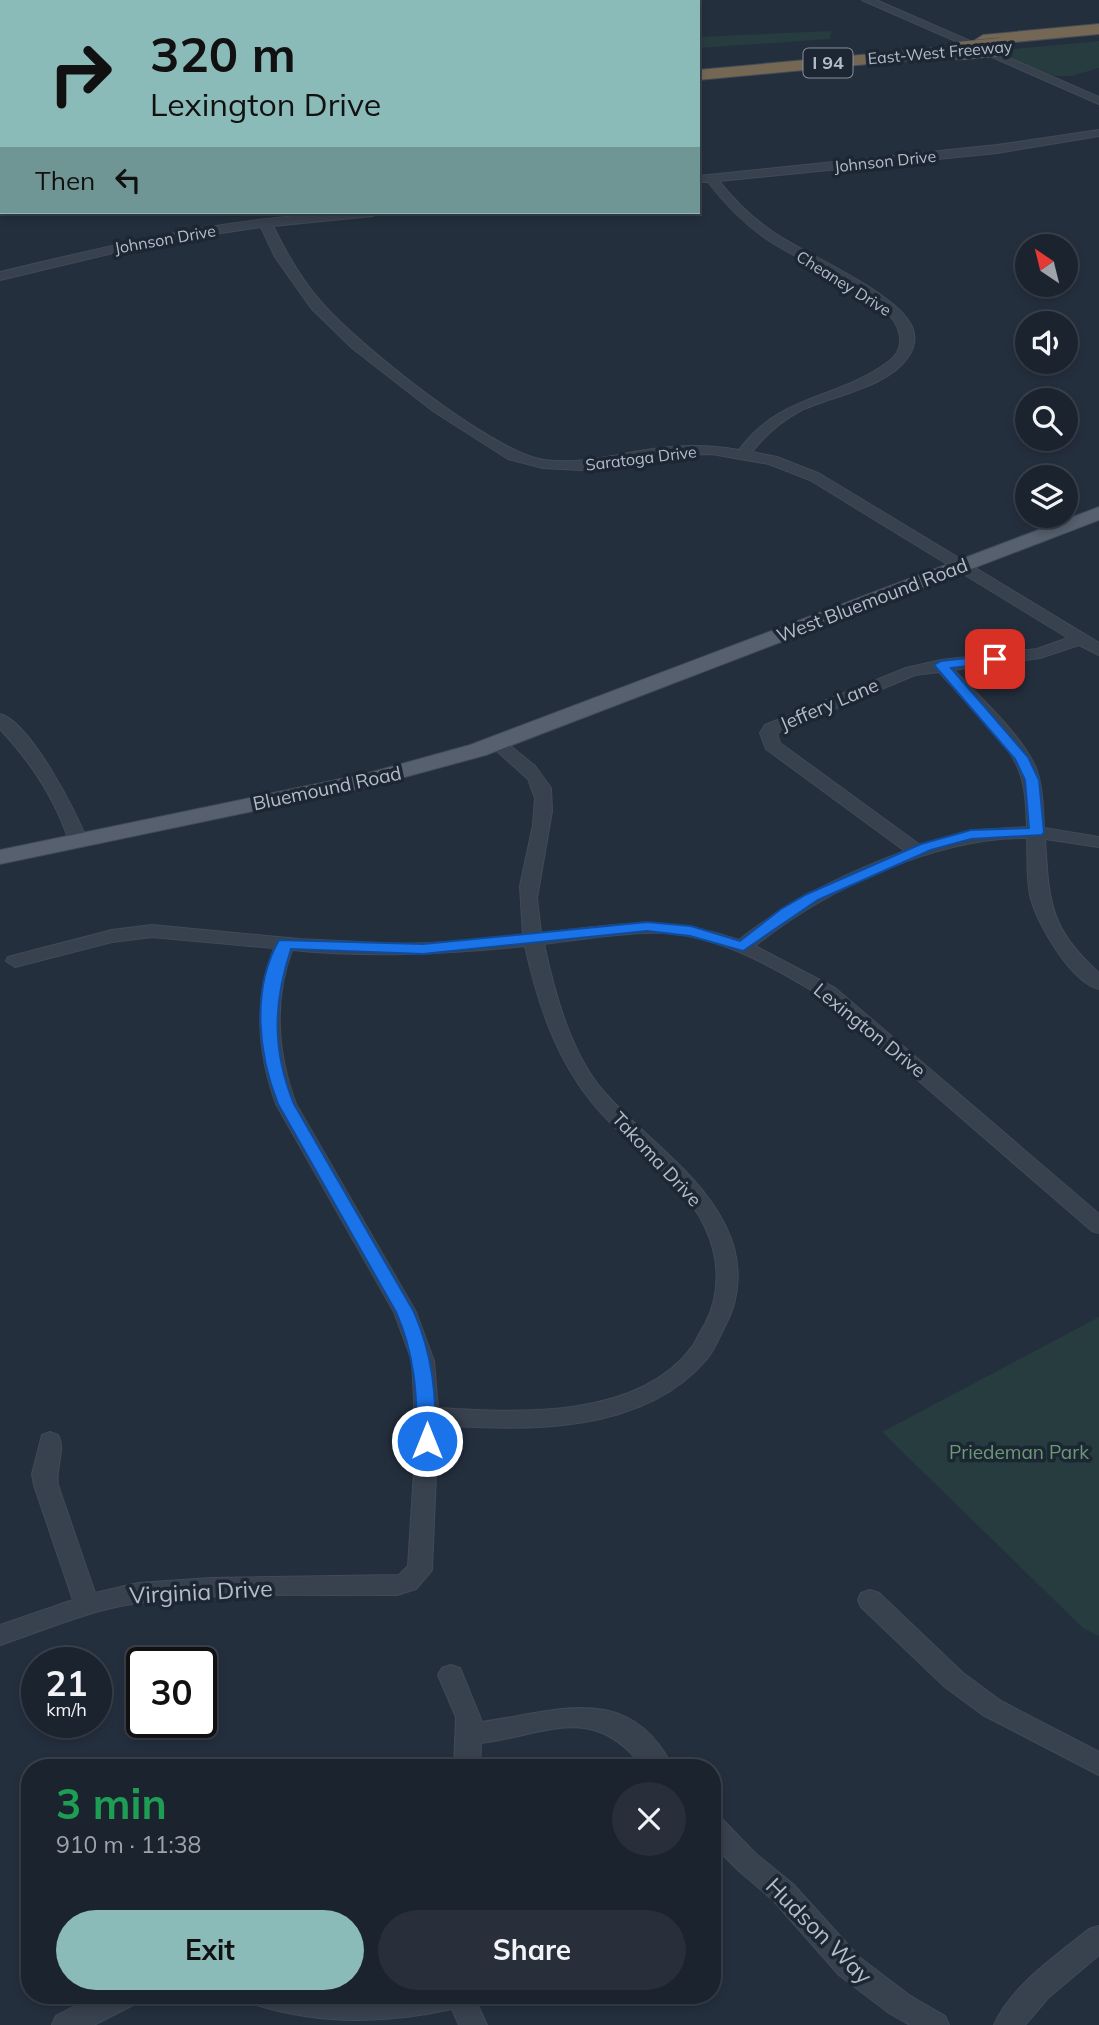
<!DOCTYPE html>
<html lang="en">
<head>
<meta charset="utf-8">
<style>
  :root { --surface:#1b232e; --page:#282f3a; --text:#f1f3f6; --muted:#a0a4aa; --line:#39404a; --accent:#8bbbb9 }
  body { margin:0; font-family:Mulish,sans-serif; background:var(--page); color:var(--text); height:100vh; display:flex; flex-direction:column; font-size:26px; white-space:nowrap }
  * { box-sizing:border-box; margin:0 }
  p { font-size:23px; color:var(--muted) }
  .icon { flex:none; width:38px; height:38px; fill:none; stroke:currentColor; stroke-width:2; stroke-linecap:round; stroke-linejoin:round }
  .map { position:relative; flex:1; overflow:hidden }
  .drawer { position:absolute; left:21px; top:1759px; width:700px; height:245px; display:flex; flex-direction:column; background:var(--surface); border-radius:28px; box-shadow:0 4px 10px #0003,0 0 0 2px var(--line) }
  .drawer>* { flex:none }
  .banner { position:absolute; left:0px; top:0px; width:700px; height:214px; box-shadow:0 4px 10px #0003,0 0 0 2px var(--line); background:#8bbbb9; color:#111; overflow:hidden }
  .needle { width:46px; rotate:325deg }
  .tools { position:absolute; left:1015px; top:234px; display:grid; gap:14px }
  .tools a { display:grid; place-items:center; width:63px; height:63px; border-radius:50%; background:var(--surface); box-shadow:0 4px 10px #0003,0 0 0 2px var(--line); font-size:35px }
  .speed { position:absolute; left:21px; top:1647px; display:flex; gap:14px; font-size:35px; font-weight:700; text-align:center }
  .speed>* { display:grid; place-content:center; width:91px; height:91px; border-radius:50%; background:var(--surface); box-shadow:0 4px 10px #0003,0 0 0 2px var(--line); line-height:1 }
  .speed small { font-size:18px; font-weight:400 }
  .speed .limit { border:4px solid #111; border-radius:10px; background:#fff; color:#111 }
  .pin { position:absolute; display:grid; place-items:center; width:60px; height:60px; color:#fff; margin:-30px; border-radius:14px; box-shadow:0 4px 10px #0006 }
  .me { position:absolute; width:77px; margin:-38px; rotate:0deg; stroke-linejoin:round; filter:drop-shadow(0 0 5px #0008) }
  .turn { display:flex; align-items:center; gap:24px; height:147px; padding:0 35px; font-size:32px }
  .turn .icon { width:91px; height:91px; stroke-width:2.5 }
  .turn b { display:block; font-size:49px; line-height:60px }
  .then { display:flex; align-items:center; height:66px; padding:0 35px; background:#0003; gap:14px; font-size:26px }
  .round { display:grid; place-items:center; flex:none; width:74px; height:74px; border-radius:37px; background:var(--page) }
  .overview { display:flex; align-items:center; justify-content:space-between; height:119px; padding:0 35px }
  h1 { font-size:42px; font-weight:700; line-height:52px; color:#1e9e55 }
  .action { display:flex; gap:14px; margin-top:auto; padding:14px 35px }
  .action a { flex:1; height:80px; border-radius:42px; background:var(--accent); color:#111; font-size:28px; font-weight:700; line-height:80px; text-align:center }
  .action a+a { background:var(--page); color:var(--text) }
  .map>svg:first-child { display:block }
</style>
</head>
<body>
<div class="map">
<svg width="1099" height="2025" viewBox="0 0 1099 2025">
  <rect width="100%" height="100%" fill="#242f3e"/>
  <path fill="#263c3f" d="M212 0H658L205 2Z
    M831 31 830 39 698 48V37Z
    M1099 41V68L1072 76H1055L991 51Z
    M1099 1317V1636L1083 1628 882 1432Z"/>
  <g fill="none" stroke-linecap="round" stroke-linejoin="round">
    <g stroke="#414a57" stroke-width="2">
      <path id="minor" d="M862 0H876L1099 97V104Z
        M1099 130V136L997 153 719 181C735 201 752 218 773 232 806 255 898 293 912 327 917 338 914 348 908 357 889 387 831 396 800 411 781 421 765 435 752 452L777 457 820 474 1099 643V655L1079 645 1040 658 954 670C980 698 1021 734 1036 768 1043 787 1043 809 1044 828L1099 837V847L1045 839C1049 903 1049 927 1099 973V989C1071 982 1038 925 1031 899 1026 880 1028 857 1027 838 937 837 825 889 755 946L835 988 1099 1214V1233L1092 1231 821 996C769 964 709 930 646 933 612 934 577 940 544 944 554 991 569 1047 599 1086 639 1135 698 1169 726 1227 742 1260 742 1296 724 1328 719 1338 714 1351 706 1360 642 1434 527 1431 438 1425L432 1570 416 1589 397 1595C312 1596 223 1591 139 1603 91 1609 45 1630 0 1645V1625L73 1600 34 1485 32 1474 42 1435 50 1432 58 1435C66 1449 55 1469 58 1485L95 1593 138 1583 210 1578 399 1575 408 1566 416 1441 412 1361 394 1312 276 1104C257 1051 254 1001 274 948L152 937 112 942 15 967 6 961 8 957 112 930 152 925 299 939 400 944 454 942 523 935 520 886 533 825 535 798 528 779 489 744 497 739 503 740 535 766 551 788 552 811 537 898 541 933C616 925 666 914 739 940 789 900 846 873 905 851L766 749 760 733 765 725 906 668 941 660 1037 649 1068 638 810 480 769 464 712 454 669 455 581 470 543 468 508 459 433 411 352 348 311 308 275 257 261 227 155 243 0 280V272C125 242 250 212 379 212L373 216 273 226C286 253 301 279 321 302 356 343 493 453 544 460 588 466 628 450 671 447 694 445 716 446 739 450 781 393 837 400 888 362 909 347 900 324 884 309 854 282 800 262 765 238 742 222 725 204 708 182H699V176L997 145ZM939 672C961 697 1006 738 1018 768 1026 786 1026 808 1027 827L979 830 920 845 780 743 777 733 915 675ZM525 946C539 1009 560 1070 605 1117 639 1152 684 1182 705 1227 720 1258 721 1294 705 1324 700 1331 697 1340 692 1347 638 1419 518 1413 438 1408L434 1361 416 1312 296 1104C277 1053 273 1002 292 950 371 958 447 954 525 946Z
        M0 714C29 721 77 812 87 841L84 845H72L69 841C55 798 31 762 0 729Z
        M870 1590 879 1593 963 1673 1001 1701 1099 1752V1775L983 1715 945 1687 861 1607 858 1600 861 1593Z
        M451 1665 460 1668 482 1722C555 1712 630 1680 673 1768H644C593 1702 549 1734 481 1743L480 1768H454L456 1717 438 1675 442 1668Z
        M712 1815 721 1818 756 1854 793 1884 859 1957 909 1995 945 2016 949 2025H910L889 2013 839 1975 773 1900 738 1870 712 1844Z
        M1099 1926V1955L1048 1998 1025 2025H994C1012 1985 1056 1956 1089 1929Z
        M97 1995H139L135 2004 94 2025H52L56 2016Z
        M249 1995H473L487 2025H459L452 2009C385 2024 318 2025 253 2004Z"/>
    </g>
    <g stroke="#414a57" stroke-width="2">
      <path id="major" d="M1099 507V520L486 755 368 787 0 864V850L365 774 470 745Z"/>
    </g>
    <g stroke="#434c59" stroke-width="2">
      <path id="highway" d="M1099 24V34L983 45 975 40 983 35Z
        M958 46 966 51 964 55 698 80V70Z
        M0 136H2V146H0Z"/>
    </g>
    <use href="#minor" fill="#38414e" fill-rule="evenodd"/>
    <use href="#major" fill="#56606e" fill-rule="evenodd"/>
    <use href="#highway" fill="#746855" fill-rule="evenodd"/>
    <g stroke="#434c59" stroke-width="19" stroke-linecap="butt">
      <path id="highway-bridge" d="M958 51 1000 47"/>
    </g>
    <use href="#highway-bridge" stroke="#746855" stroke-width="18"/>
  </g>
  <path fill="#1a73e8" stroke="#114b97" stroke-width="2" d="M995 655 1002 659 1000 662 951 668 1028 757 1039 780 1044 832 1042 835 971 839 931 850 818 900 743 951 690 936 647 931 423 954 291 949C273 1004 272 1050 294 1104L414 1312C433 1355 436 1395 436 1441L433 1446H420L417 1441C417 1395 415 1355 396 1312L278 1104C258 1054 251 989 279 940L423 944 647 922 691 926 740 941 781 909 807 894 921 844 971 830 1029 828 1025 780 1015 759 934 665 941 661Z"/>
  <g text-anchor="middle" stroke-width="7" stroke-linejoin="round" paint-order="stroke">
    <g font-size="16" fill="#b4bcc9" stroke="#1d2633">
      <text transform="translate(940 52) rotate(-5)" y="6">East-West Freeway</text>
      <text transform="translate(885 161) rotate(-6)" y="6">Johnson Drive</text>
      <text transform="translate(165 239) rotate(-10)" y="6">Johnson Drive</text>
      <text transform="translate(844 283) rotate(32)" y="6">Cheaney Drive</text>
      <text transform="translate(641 458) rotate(-7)" y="6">Saratoga Drive</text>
    </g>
    <rect fill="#1d2633" stroke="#878f9c" stroke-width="2" x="803.5" y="48.5" width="49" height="29" rx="5"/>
    <g font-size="18" font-weight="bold" fill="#b4bcc9">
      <text x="828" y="69">I 94</text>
    </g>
    <g font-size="19" fill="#b4bcc9" stroke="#1d2633">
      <text transform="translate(872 600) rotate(-21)" y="7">West Bluemound Road</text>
      <text transform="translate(829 704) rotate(-23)" y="7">Jeffery Lane</text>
      <text transform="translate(327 788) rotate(-12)" y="7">Bluemound Road</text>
      <text transform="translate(870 1030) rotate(39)" y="7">Lexington Drive</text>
      <text transform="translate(657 1159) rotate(47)" y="7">Takoma Drive</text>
    </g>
    <g font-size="19" fill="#6b9a76" stroke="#1d2633">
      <text x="1019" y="1459">Priedeman Park</text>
    </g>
    <g font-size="23" fill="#b4bcc9" stroke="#1d2633">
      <text transform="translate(201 1592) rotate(-3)" y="8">Virginia Drive</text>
      <text transform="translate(819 1931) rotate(45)" y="8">Hudson Way</text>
    </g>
  </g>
</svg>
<div class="tools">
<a><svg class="needle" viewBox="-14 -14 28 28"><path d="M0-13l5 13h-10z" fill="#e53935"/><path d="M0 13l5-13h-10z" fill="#a0a4aa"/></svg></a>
<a><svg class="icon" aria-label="sound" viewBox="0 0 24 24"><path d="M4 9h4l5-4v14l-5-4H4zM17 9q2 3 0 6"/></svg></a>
<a><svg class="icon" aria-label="search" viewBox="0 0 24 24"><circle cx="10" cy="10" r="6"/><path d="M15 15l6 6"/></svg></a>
<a><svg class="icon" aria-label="layers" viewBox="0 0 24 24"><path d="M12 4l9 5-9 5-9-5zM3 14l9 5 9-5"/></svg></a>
</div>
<div class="speed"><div>21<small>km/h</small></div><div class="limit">30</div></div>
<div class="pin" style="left:995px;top:659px;background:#d93025"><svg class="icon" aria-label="arrive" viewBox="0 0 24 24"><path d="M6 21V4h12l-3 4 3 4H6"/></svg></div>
<svg class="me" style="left:427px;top:1441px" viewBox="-20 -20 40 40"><circle r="17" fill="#1a73e8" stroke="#fff" stroke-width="3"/><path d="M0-11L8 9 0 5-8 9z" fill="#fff"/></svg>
<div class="banner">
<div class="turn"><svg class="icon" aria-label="right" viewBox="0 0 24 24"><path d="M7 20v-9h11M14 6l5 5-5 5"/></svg><div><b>320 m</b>Lexington Drive</div></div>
<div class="then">Then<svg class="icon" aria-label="left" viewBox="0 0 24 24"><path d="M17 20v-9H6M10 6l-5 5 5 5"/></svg></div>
</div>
<section class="drawer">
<div class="overview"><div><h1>3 min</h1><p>910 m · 11:38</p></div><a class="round"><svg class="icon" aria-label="close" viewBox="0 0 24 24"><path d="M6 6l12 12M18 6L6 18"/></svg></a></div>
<div class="action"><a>Exit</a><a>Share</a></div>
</section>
</div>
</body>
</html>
